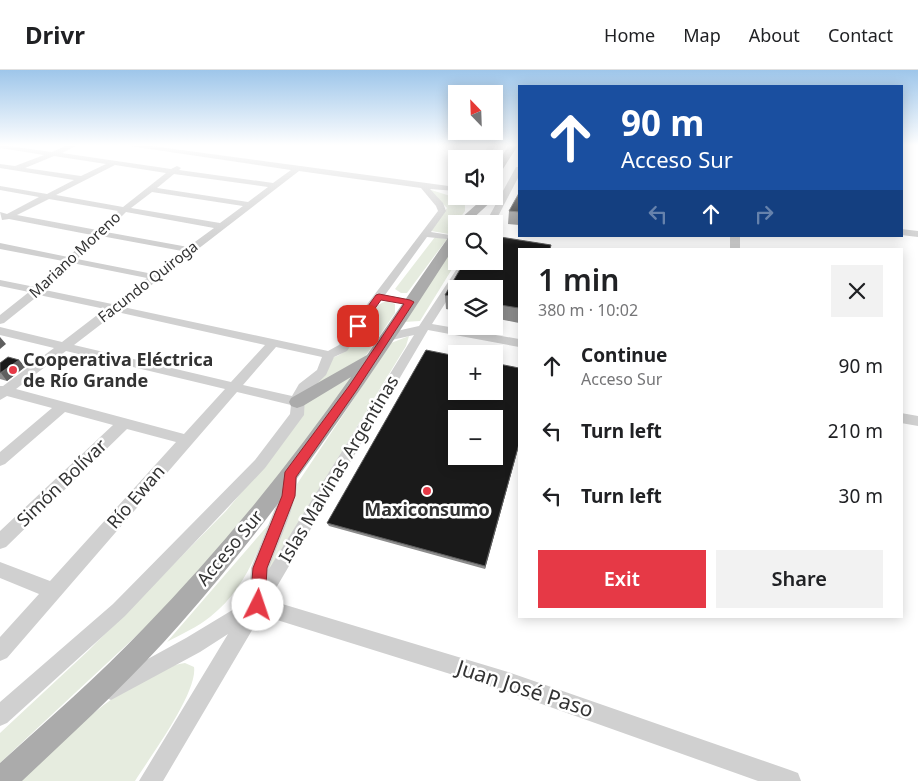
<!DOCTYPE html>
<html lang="en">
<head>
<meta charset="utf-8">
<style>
  :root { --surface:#fff; --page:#f2f2f2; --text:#202124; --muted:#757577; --line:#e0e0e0; --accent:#e63946 }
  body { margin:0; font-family:"Noto Sans",sans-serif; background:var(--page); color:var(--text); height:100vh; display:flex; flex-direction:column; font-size:19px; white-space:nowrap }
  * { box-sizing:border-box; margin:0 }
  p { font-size:16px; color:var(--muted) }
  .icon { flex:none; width:28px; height:28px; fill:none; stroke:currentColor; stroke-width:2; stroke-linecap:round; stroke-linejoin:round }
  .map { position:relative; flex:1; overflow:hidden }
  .sheet { position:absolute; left:518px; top:178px; width:385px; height:370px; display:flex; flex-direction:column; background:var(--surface); border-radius:0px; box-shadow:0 2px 12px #0003 }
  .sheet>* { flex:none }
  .hud { position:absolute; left:518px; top:15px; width:385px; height:152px; border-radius:0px; box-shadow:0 2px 12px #0003; background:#1a4fa0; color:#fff; overflow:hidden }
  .needle { width:32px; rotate:337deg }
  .buttons { position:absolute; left:448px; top:15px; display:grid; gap:10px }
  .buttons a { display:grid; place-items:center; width:55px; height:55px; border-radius:0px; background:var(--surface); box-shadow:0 2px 12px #0003; font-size:25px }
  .pin { position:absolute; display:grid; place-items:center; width:42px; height:42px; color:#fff; margin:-21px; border-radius:10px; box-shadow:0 2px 8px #0006 }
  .me { position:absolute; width:55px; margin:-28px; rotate:4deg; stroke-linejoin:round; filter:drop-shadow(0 0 4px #0008) }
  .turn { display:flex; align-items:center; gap:18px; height:105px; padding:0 20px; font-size:22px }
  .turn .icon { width:65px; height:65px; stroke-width:2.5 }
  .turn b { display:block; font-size:35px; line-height:42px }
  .lanes { display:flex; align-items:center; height:48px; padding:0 20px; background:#0003; justify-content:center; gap:25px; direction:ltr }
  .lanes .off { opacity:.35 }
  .round { display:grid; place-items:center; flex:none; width:52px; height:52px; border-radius:0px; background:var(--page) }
  .head { display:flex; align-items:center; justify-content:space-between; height:85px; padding:0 20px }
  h1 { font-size:30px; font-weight:600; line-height:38px }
  .action { display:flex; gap:10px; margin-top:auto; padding:10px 20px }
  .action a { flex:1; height:58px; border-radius:0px; background:var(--accent); color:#fff; font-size:20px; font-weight:600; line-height:58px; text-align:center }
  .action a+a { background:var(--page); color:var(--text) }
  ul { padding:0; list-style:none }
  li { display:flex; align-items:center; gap:15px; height:65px; padding:0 20px }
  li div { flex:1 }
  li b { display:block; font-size:19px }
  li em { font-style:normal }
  header { display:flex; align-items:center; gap:30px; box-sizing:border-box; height:70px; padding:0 25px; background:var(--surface); border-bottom:1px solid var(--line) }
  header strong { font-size:24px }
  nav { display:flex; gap:28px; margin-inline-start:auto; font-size:18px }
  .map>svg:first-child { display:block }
</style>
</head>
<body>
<header>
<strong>Drivr</strong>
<nav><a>Home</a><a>Map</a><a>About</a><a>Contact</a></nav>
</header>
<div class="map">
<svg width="918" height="711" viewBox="0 0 918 711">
  <rect width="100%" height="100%" fill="#fff"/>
  <path fill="#e6ecdf" d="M428 119 460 129 465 134V141L449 164 431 161 447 138Z
    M435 167 447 169 407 223H401L395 219Z
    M456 174 457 191 420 251 404 252Z
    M387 231 395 234V243L362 291 303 324 334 287C355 283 360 238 387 231Z
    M409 266 406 276 265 508 295 417 391 273Z
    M357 300 319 359 179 526 0 693V663L88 581 226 441 276 381 303 334Z
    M269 454C255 489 241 523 210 547 198 557 181 564 167 572Z
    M185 593 194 597C198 622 150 687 135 711H18C58 674 132 600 185 593Z"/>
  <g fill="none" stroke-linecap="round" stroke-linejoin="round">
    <path fill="#d0d0d0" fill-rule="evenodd" d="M0 75 52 82 68 75H78L62 83 171 99 177 96 181 98 179 100 273 113 291 100 123 75H144L456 117V121L430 119 443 133 446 141 431 162 456 166V170L427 167 385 225 414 230 415 232 414 234 381 230 347 281 334 287 326 305 305 325 304 345 265 398 125 546 7 653 0 656V632L113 534 255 390 290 344 291 335 237 322 7 588 0 591V567L39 524 0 508V492L50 511 176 372 127 359 6 477 0 479V461L113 355 65 342 5 394 0 396V382L52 338 7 326 0 330V316H3L54 278 0 265V257L62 272 105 239 39 225 4 253 0 254V245L29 222 0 216V210L35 217 63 191 0 179V173L68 187 92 165 9 149 2 150 0 142 7 144 39 127 0 120V116L47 124 74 110 0 98V94L15 96 44 85 0 78ZM54 86 106 94 81 106 25 98ZM115 95 166 103 123 137 56 125ZM299 101 421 118 436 136 438 141 362 241 339 275 328 281 123 237ZM174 104 268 117 248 132 157 118ZM152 122 243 136 220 153 131 138ZM49 129 118 141 97 160 17 145ZM126 142 214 158 188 177 106 162ZM101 166 182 181 153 204 77 189ZM72 193 147 208 112 234 45 220ZM117 242 265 275 231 312 74 275ZM276 277 322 287 317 300 299 314 292 326 243 315ZM66 281 225 319 184 364 16 319Z
      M489 75H496L487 89H480Z
      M516 97H519V106L494 154H485Z
      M456 126H470L478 130 474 132Z
      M901 159 918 161V167L901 165Z
      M730 166H740V179H730Z
      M462 191H472L432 254 519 269V277L428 260 269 530 508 602 790 700 798 703 801 711H758L508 622 261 545 163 711H139L228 564 200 582 111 630 104 627 101 620 104 613 186 568 249 530 251 498 280 426 285 402 290 400 295 402C305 420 275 478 269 499L414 265 387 271 381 267 383 264 419 256Z
      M901 343 918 346V356L901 353Z"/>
    <path fill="#ababab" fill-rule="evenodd" d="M509 75H518L501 102 499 113 494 116V98Z
      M486 126H494L495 128 468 153H460L458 151 460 149Z
      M456 161 455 176C371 307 283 437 180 554 131 610 76 660 22 711H0V693C49 649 98 606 144 558 220 480 288 396 351 307L303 336 297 338 291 336 289 332 291 328 367 285 452 162Z"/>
  </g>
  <path fill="#8c8c8c" d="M519 123V155L508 154 509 141Z
    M494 166 551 175V179H519V253L494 248V219H456V241L446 239 445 225 465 191H494Z
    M19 290 25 297 7 311 0 309V293Z
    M519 298V375L485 499 329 456 327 453Z"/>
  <path fill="#5f5f5f" d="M0 267 6 274 0 279Z
    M19 290 25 297 7 311 1 303Z
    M519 374V375L485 499V496Z"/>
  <path fill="#1a1a1a" stroke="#5f5f5f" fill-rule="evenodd" d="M519 123V142L509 141Z
    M494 166 551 175 550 179H519V238L494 234V219H456V227L445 225 465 191H494Z
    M426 280 456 286V321H494V293L519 298V374L485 496 327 453ZM456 349H494V386H456Z
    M8 287 19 290 0 303V293Z"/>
  <linearGradient id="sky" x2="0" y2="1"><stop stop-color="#9ec6ea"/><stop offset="0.43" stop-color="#fff"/><stop offset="1" stop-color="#fff" stop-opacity="0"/></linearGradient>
  <rect width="918" height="175" fill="url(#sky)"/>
  <path fill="#e63946" stroke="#96252e" d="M379 224 410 230 414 232 356 321 296 407 295 426 267 498 265 535 263 540 258 542 252 540 250 535 253 498 282 426 285 402 349 316 404 234 381 230 361 258H355V254L376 225Z"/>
  <g fill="#e63946" stroke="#fff" stroke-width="2">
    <circle cx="13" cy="300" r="5"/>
    <circle cx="427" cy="421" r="5"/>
  </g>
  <g text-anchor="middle" stroke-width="5" stroke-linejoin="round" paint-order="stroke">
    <g font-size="15" fill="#333" stroke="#fff">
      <text transform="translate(75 185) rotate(-43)" y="5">Mariano Moreno</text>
      <text transform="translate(148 212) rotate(-38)" y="5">Facundo Quiroga</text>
    </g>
    <g font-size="18" font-weight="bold" fill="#333" stroke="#fff" text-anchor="start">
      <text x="23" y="296">Cooperativa Eléctrica<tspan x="23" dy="21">de Río Grande</tspan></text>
      <text x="427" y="446" text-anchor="middle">Maxiconsumo</text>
    </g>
    <g font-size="18" fill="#333" stroke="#fff">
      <text transform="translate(339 399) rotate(-59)" y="6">Islas Malvinas Argentinas</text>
      <text transform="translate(62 413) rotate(-44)" y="6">Simón Bolívar</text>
      <text transform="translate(136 427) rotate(-49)" y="6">Río Ewan</text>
      <text transform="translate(230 478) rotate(-50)" y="6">Acceso Sur</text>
    </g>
    <g font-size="21" fill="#333" stroke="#fff">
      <text transform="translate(525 619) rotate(18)" y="7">Juan José Paso</text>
    </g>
  </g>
</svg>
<div class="buttons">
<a><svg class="needle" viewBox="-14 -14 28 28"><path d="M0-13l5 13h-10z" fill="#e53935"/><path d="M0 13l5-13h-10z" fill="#757577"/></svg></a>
<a><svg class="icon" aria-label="sound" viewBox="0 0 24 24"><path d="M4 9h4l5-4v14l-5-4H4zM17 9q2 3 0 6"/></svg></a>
<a><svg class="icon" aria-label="search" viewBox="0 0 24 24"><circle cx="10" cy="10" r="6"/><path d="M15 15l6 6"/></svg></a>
<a><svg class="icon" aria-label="layers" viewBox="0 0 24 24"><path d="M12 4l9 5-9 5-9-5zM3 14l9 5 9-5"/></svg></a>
<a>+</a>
<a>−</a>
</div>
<div class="pin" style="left:358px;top:256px;background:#d93025"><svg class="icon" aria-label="arrive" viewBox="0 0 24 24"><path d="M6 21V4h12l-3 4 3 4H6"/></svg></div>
<svg class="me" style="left:258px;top:535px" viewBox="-20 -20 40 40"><circle r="19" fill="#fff"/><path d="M0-13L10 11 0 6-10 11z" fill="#e63946"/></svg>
<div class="hud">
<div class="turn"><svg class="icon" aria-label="ahead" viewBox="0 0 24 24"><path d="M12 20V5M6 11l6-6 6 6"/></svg><div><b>90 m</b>Acceso Sur</div></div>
<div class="lanes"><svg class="icon off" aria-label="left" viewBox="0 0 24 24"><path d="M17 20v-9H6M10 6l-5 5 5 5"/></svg><svg class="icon" aria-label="ahead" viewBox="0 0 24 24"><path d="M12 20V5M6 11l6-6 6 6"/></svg><svg class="icon off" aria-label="right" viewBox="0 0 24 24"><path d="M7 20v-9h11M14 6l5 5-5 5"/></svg></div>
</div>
<section class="sheet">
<div class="head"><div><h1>1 min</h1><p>380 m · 10:02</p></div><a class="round"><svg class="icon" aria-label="close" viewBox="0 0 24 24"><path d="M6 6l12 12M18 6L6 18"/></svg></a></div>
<ul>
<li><svg class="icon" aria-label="ahead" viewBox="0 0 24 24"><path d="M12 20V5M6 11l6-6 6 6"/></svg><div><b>Continue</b><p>Acceso Sur</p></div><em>90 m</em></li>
<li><svg class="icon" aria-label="left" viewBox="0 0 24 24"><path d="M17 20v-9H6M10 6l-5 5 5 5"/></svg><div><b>Turn left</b></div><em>210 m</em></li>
<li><svg class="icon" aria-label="left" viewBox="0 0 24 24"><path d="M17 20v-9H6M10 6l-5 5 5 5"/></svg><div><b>Turn left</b></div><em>30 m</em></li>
</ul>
<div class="action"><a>Exit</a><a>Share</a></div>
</section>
</div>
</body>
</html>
